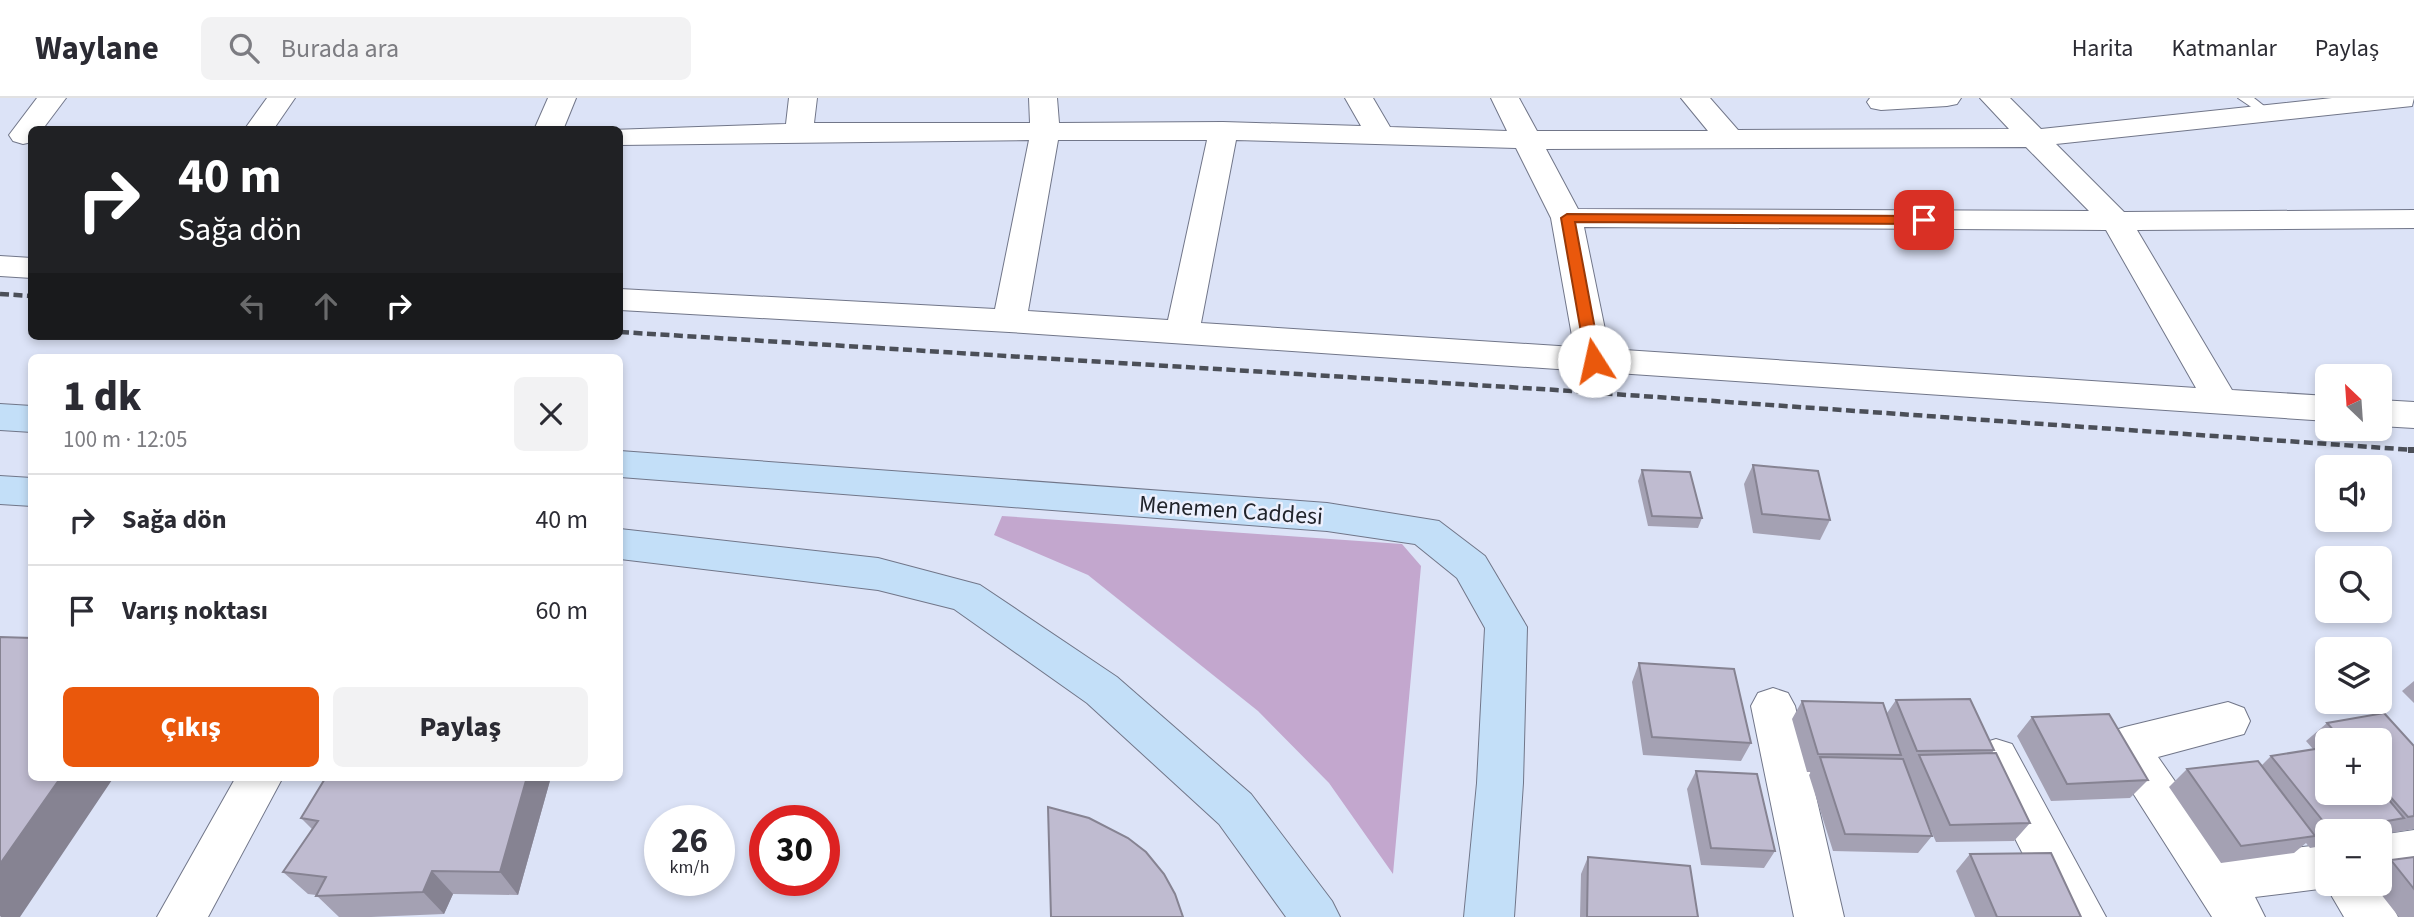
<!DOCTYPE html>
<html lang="tr">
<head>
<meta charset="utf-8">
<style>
  :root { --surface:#fff; --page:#f2f2f3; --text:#2b2b33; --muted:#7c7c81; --line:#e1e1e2; --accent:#ea580c }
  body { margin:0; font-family:"Source Sans 3",sans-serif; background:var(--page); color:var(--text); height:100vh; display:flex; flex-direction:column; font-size:26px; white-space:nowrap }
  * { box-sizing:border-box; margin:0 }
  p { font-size:23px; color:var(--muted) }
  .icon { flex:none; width:38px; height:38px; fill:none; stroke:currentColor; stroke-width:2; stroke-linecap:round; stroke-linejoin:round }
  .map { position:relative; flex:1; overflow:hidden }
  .side { position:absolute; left:28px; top:256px; width:595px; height:427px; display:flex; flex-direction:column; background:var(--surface); border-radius:10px; box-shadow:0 4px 10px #0003 }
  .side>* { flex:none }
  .banner { position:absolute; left:28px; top:28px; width:595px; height:214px; border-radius:10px; box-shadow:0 4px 10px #0003; background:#202124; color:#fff; overflow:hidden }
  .needle { width:46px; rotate:335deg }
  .controls { position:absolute; left:2315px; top:266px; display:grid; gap:14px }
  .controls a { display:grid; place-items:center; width:77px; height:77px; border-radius:10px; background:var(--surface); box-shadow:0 4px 10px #0003; font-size:35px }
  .speed { position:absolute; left:644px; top:707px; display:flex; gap:14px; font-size:35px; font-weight:700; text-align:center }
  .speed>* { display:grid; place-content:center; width:91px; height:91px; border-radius:50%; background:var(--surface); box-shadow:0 4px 10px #0003; line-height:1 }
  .speed small { font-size:18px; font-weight:400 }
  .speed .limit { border:10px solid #d22; background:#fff; color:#111 }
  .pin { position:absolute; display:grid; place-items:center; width:60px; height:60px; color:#fff; margin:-30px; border-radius:14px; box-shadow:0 4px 10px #0006 }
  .me { position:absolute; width:77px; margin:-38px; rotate:350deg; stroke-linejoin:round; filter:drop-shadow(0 0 5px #0008) }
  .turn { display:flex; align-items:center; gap:24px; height:147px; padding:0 35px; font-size:32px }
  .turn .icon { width:91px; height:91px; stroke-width:2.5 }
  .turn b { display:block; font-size:49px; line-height:60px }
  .lanes { display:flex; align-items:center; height:66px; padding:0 35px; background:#0003; justify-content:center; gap:35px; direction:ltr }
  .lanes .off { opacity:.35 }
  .round { display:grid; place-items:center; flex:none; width:74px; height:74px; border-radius:10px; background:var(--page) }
  .overview { display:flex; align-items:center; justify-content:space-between; height:119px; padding:0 35px }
  h1 { font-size:42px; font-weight:800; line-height:52px }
  .button { display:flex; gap:14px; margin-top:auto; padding:14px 35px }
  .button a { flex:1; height:80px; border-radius:10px; background:var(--accent); color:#fff; font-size:28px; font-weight:800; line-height:80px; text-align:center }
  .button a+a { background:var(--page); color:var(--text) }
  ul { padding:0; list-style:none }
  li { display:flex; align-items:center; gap:21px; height:91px; padding:0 35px; border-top:2px solid var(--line) }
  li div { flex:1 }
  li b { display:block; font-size:26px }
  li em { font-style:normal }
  header { display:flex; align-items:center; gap:42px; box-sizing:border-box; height:98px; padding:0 35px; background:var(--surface); border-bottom:2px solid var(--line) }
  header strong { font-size:33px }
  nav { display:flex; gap:38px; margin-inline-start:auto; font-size:24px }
  .search { width:490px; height:63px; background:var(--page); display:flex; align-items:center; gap:18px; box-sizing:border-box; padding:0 24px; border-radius:10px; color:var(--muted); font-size:26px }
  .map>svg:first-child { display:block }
</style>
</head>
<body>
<header>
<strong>Waylane</strong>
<div class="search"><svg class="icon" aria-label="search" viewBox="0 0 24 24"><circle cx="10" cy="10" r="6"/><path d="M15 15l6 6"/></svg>Burada ara</div>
<nav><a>Harita</a><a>Katmanlar</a><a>Paylaş</a></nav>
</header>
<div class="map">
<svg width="2414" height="819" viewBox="0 0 2414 819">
  <rect width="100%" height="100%" fill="#dce3f7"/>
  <path fill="#c3a7ce" d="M1002 418 1402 446 1421 468 1393 776 1329 685 1258 613 1088 477 994 437Z"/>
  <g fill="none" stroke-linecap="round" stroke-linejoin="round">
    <g stroke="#717689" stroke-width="2">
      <path id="service" d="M2238 0H2254L2273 15 2266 19Z"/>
    </g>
    <g stroke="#717689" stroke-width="2">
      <path id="minor" d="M37 0H66L42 32H32V44L23 46 13 43 9 37Z
        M267 0H295L273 32H244Z
        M548 0H576L563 32H534Z
        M789 0H817L814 25H1030L1029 0H1057L1059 25 1223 24 1361 28 1345 0H1373L1390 29 1507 33 1491 0H1519L1537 33H1708L1681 0H1710L1738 32 2009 31 1980 0H2010L2041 31 2332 0H2414L2412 8 2056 46 2124 114 2414 112V130L2137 132 2232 292 2328 298V323L1009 234 620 212V191L995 211 1029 42 620 47V32H611L786 26ZM1058 42H1207L1168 222 1028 213ZM1236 42 1516 50 1551 120 1574 249 1201 225ZM2026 49 2089 113 1578 111 1546 51ZM1584 129 2106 132 2196 290 1609 251Z
        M1870 0H1961L1957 6 1947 8 1881 12 1871 10 1867 4Z
        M0 158 32 160V180L0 178Z
        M2380 302 2414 304V330L2380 328Z
        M1773 590 1788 595 1795 608 1844 819H1794L1751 608 1758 595Z
        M2228 604 2244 610 2250 623 2244 636 2158 659 2227 758 2328 746V786H2378L2390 803 2398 819H2344L2327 790 2255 799 2265 819H2212L2103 648 2109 634 2125 629Z
        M1996 641 2012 646 2106 819H2055L1974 660 1980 646Z
        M236 679H283L208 819H157Z
        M2414 732V776L2380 781V737Z"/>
    </g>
    <g stroke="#717689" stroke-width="2">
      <path id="secondary" d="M0 306 32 308V334L0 332Z
        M620 353 1327 405 1439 423 1485 458 1527 529 1523 685 1514 819H1464L1477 685 1485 530 1457 480 1415 446 1327 433 620 379Z
        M0 378 32 380V408L0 406Z
        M620 431 878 460 980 487 1117 579 1251 696 1332 803 1340 819H1286L1219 726 1087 605 954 511 878 492 620 461Z"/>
    </g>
    <use href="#service" fill="#fff" fill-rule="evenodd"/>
    <use href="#minor" fill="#fff" fill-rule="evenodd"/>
    <use href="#secondary" fill="#c3dff8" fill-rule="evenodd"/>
    <path stroke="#4b4f58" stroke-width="4.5" stroke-dasharray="9 4.5" stroke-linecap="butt" d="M0 196 32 198
      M620 234 1556 292 2414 352"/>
    <path stroke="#4b4f58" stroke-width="6" stroke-dasharray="11 6" stroke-linecap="butt" d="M2408 352H2414"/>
  </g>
  <path fill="#a4a1b3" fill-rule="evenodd" d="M1753 367 1830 422 1820 442 1753 435 1744 386Z
    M1642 372 1702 420 1698 430 1648 428 1638 383Z
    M1639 565 1751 645 1741 663 1643 657 1632 584Z
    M2414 583V605L2402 593Z
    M1896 602 1994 652 1992 655 2030 725 2014 743 1936 744 1924 717 1932 738 1918 755 1833 753 1809 677 1811 674H1807L1792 621 1802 603 1887 615Z
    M2032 619 2148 682 2130 700 2051 703 2017 638Z
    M2327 625 2414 648V731L2385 736 2384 735 2380 737V733H2328V747L2310 750 2306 745 2294 755 2221 765 2169 689 2187 671 2262 667 2271 658 2313 651 2306 643ZM2328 642H2380V695H2328Z
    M1696 673 1775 753 1764 770 1701 767 1687 691Z
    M326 679H551L518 797 453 796 444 816 371 819H339L316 797 308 796 283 774 313 732 301 720Z
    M1970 756 2081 819H1975L1956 773Z
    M1588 759 1698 819H1580L1581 776Z
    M2414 759V819H2399L2373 786H2380V770L2391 762Z"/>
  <path fill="#868392" d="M61 679H114L20 819H1L0 818V766Z
    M527 679H551L518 797 500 774Z
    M432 773 453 796 444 816 423 794Z"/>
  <path fill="#bfbbd0" stroke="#868392" stroke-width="2" d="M1753 367 1818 373 1830 422 1762 416Z
    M1642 372 1690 374 1702 420 1652 418Z
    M0 539 32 540V679H61L0 766Z
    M1639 565 1734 571 1751 645 1652 639Z
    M1970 601 1994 652 1917 653 1896 602Z
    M1802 603 1883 605 1901 657 1818 656Z
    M2384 615 2414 648V718L2408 719 2380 687V642H2342L2327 625Z
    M2109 616 2148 682 2067 686 2032 619Z
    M2328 649V695H2380V691L2404 720 2331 733 2271 658Z
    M1996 655 2030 725 1950 727 1919 657Z
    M1820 659 1903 661 1932 738 1845 736Z
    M2258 663 2315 738 2241 748 2187 671Z
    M1696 673 1757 676 1775 753 1711 750Z
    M326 679H527L500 774 432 773 423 794 316 798 326 779 283 774 318 723 301 720Z
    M1048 709 1089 720 1128 740 1146 754 1164 776 1175 796 1183 819H1051Z
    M2051 755 2081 819H1997L1970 756Z
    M1588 759 1690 768 1698 819H1587Z
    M2414 759V791L2391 762Z"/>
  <path fill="#ea580c" stroke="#983908" stroke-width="2" d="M1567 116 1924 118 1931 122 1924 126 1575 124 1601 263 1594 268 1586 263 1561 120Z"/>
  <g text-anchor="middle" stroke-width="5" stroke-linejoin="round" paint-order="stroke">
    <g font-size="24" fill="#21242b" stroke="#ecf0fd">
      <text transform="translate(1231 412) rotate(4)" y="8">Menemen Caddesi</text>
    </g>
  </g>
</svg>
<div class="controls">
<a><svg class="needle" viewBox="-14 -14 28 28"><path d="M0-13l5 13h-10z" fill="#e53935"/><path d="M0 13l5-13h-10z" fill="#7c7c81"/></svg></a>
<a><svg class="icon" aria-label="sound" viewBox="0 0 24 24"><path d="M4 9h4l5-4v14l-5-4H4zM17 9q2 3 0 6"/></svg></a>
<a><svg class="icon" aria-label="search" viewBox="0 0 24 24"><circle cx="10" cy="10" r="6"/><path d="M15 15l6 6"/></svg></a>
<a><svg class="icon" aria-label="layers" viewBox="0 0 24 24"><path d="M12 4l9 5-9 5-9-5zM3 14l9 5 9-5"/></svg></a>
<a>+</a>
<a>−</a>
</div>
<div class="speed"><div>26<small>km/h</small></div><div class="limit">30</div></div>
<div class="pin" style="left:1924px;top:122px;background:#d93025"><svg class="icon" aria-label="arrive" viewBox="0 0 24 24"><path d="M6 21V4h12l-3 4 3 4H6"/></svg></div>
<svg class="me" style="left:1594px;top:263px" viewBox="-20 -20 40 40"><circle r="19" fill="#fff"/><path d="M0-13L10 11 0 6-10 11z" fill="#ea580c"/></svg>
<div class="banner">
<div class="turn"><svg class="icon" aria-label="right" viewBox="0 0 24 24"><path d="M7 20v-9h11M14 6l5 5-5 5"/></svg><div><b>40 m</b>Sağa dön</div></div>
<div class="lanes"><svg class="icon off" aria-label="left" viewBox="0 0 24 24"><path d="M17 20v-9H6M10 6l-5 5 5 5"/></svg><svg class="icon off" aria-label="ahead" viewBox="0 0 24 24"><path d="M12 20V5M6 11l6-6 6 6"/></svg><svg class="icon" aria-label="right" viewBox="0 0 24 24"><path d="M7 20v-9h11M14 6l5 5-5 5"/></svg></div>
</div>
<section class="side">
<div class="overview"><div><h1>1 dk</h1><p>100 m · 12:05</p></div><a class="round"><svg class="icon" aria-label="close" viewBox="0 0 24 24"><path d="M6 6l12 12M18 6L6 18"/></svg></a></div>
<ul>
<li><svg class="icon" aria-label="right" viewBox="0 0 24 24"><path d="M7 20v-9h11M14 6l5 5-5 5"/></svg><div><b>Sağa dön</b></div><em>40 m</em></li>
<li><svg class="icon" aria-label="arrive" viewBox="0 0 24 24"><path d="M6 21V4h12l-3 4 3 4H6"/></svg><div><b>Varış noktası</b></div><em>60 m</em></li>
</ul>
<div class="button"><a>Çıkış</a><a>Paylaş</a></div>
</section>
</div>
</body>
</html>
